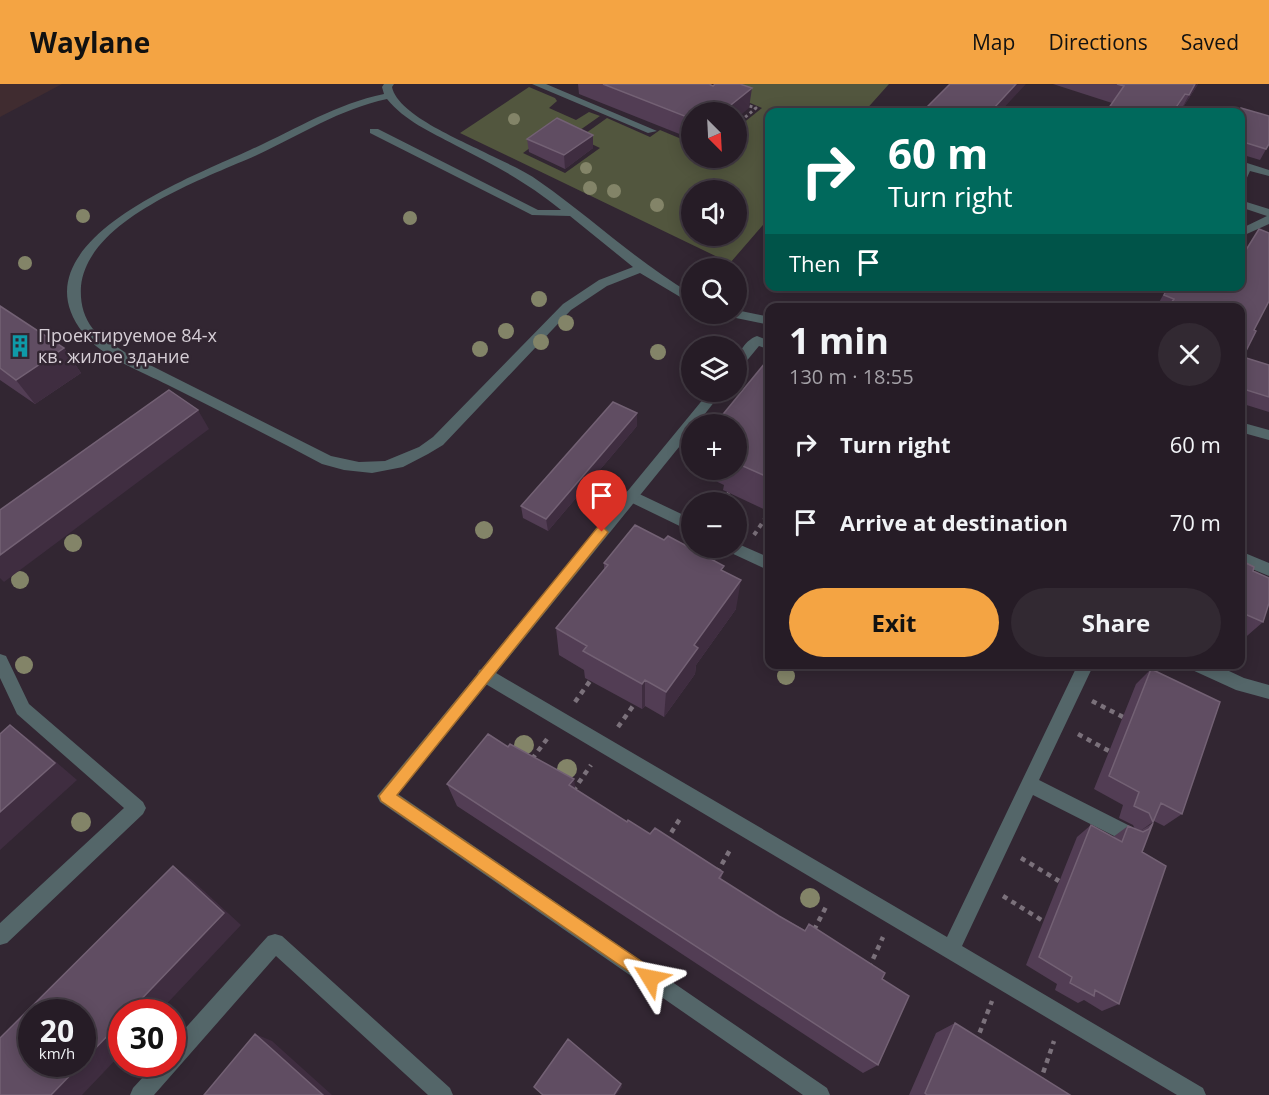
<!DOCTYPE html>
<html lang="en">
<head>
<meta charset="utf-8">
<style>
  :root { --surface:#261c26; --page:#322932; --text:#f1f3f6; --muted:#a4a1a7; --line:#423a43; --accent:#f4a443 }
  body { margin:0; font-family:"Open Sans",sans-serif; background:var(--page); color:var(--text); height:100vh; display:flex; flex-direction:column; font-size:22px; white-space:nowrap }
  * { box-sizing:border-box; margin:0 }
  p { font-size:20px; color:var(--muted) }
  .icon { flex:none; width:33px; height:33px; fill:none; stroke:currentColor; stroke-width:2; stroke-linecap:round; stroke-linejoin:round }
  .map { position:relative; flex:1; overflow:hidden }
  .panel { position:absolute; left:765px; top:219px; width:480px; height:366px; display:flex; flex-direction:column; background:var(--surface); border-radius:12px; box-shadow:0 3px 15px #0003,0 0 0 2px var(--line) }
  .panel>* { flex:none }
  .top-card { position:absolute; left:765px; top:24px; width:480px; height:183px; border-radius:12px; box-shadow:0 3px 15px #0003,0 0 0 2px var(--line); background:#00695c; color:#fff; overflow:hidden }
  .needle { width:39px; rotate:156deg }
  .fabs { position:absolute; left:681px; top:18px; display:grid; gap:12px }
  .fabs a { display:grid; place-items:center; width:66px; height:66px; border-radius:50%; background:var(--surface); box-shadow:0 3px 15px #0003,0 0 0 2px var(--line); font-size:30px }
  .speed { position:absolute; left:18px; top:915px; display:flex; gap:12px; font-size:30px; font-weight:700; text-align:center }
  .speed>* { display:grid; place-content:center; width:78px; height:78px; border-radius:50%; background:var(--surface); box-shadow:0 3px 15px #0003,0 0 0 2px var(--line); line-height:1 }
  .speed small { font-size:15px; font-weight:400 }
  .speed .limit { border:9px solid #d22; background:#fff; color:#111 }
  .pin { position:absolute; display:grid; place-items:center; width:51px; height:51px; color:#fff; margin:-62px -26px; border-radius:50% 50% 50% 0; rotate:-45deg; box-shadow:0 0 6px #0007 }
  .pin .icon { rotate:45deg }
  .me { position:absolute; width:66px; margin:-33px; rotate:305deg; stroke-linejoin:round; filter:drop-shadow(0 0 4px #0008) }
  .turn { display:flex; align-items:center; gap:21px; height:126px; padding:0 24px; font-size:27px }
  .turn .icon { width:78px; height:78px; stroke-width:2.5 }
  .turn b { display:block; font-size:42px; line-height:51px }
  .then { display:flex; align-items:center; height:57px; padding:0 24px; background:#0003; gap:12px; font-size:22px }
  .round { display:grid; place-items:center; flex:none; width:63px; height:63px; border-radius:32px; background:var(--page) }
  .head { display:flex; align-items:center; justify-content:space-between; height:102px; padding:0 24px }
  h1 { font-size:36px; font-weight:700; line-height:45px }
  .action { display:flex; gap:12px; margin-top:auto; padding:12px 24px }
  .action a { flex:1; height:69px; border-radius:36px; background:var(--accent); color:#111; font-size:24px; font-weight:700; line-height:69px; text-align:center }
  .action a+a { background:var(--page); color:var(--text) }
  ul { padding:0; list-style:none }
  li { display:flex; align-items:center; gap:18px; height:78px; padding:0 24px }
  li div { flex:1 }
  li b { display:block; font-size:22px }
  li em { font-style:normal }
  header { display:flex; align-items:center; gap:36px; box-sizing:border-box; height:84px; padding:0 30px; background:var(--accent); color:#111 }
  header strong { font-size:28px }
  nav { display:flex; gap:33px; margin-inline-start:auto; font-size:21px }
  .map>svg:first-child { display:block }
</style>
</head>
<body>
<header>
<strong>Waylane</strong>
<nav><a>Map</a><a>Directions</a><a>Saved</a></nav>
</header>
<div class="map">
<svg width="1269" height="1011" viewBox="0 0 1269 1011">
  <rect width="100%" height="100%" fill="#322632"/>
  <path fill="#402c30" d="M0 0H62L0 33Z"/>
  <path fill="#52563e" fill-rule="evenodd" d="M742 0H889L864 28H770L769 134 730 179 460 49 529 3 555 14 557 17 549 24 576 36 589 28 600 32 573 51 557 44 523 69 565 89 600 64 579 54 607 34 650 53 660 46 691 59 692 74H736L737 44 762 24 729 10ZM692 106H736V152H692Z"/>
  <g fill="none" stroke-linecap="round" stroke-linejoin="round">
    <path stroke="#7b717b" stroke-width="3" stroke-dasharray="3 3" stroke-linecap="butt" d="M736 41 756 24 746 21"/>
    <path stroke="#7b717b" stroke-width="4" stroke-dasharray="4.5 4.5" stroke-linecap="butt" d="M721 418 729 409
      M754 451 769 429"/>
    <path stroke="#7b717b" stroke-width="4.5" stroke-dasharray="5 5" stroke-linecap="butt" d="M1092 617 1123 633
      M575 618 590 597
      M618 643 633 622
      M1078 650 1109 667
      M532 675 547 655
      M573 707 591 681
      M666 757 681 733
      M1021 774 1059 797
      M717 789 731 764
      M1003 812 1043 837
      M814 846 827 821
      M869 884 883 853
      M976 958 992 917
      M1040 998 1054 957"/>
    <path fill="#546669" fill-rule="evenodd" d="M384 0H394L392 3C398 32 466 58 492 72 508 80 526 87 540 98 592 134 637 178 692 210V220L640 189 607 202 571 226 443 361 428 370 403 383 372 389 344 386 322 380C271 353 220 327 168 301 141 287 103 274 83 249 13 159 192 93 250 66 295 46 335 20 384 10L382 3ZM387 15C405 37 431 48 455 61 494 81 527 98 561 126H538L378 45H370V49L532 131 570 132 633 183 599 196 563 220 433 353 419 363 385 377 359 378 331 372 126 269C115 261 102 255 93 245 83 232 80 218 81 202 88 135 203 95 257 71 300 51 340 25 387 15Z
      M532 0H546L657 47 648 49Z
      M1247 79 1269 86V92L1250 87 1245 98 1240 101V85L1243 80Z
      M1240 116 1269 125V140L1240 153V145L1267 132 1240 123Z
      M736 226 770 233V241L731 233 729 230H736Z
      M1240 338 1269 346V356L1240 348Z
      M631 406 692 435V448L626 416 624 412 626 408Z
      M736 459 770 474V487L729 468 727 464H736Z
      M0 570 6 572 29 620 143 718 146 724 143 730 7 859 0 861V839L124 724 17 630 0 594Z
      M1078 580H1094L1039 696 1132 743 1135 749 1132 755 1126 758 1033 711 962 862 1203 1004 1206 1011H1177L479 596 477 591 479 586 485 584 491 586 947 853Z
      M1188 580H1214L1244 594 1269 601V615L1236 606 1190 585Z
      M275 850 282 852 450 1004 453 1011H428L276 872 154 1011H130L133 1004 155 980H172V959L268 852Z"/>
    <path fill="#546669" fill-rule="evenodd" d="M757 252 770 257V266L759 262 740 285 736 286C736 273 743 257 757 252Z
      M709 308H722L697 340H692V347L398 710 827 1004 830 1011H803L380 718 377 712Z
      M1240 467 1269 479V492L1240 480Z"/>
  </g>
  <g fill="#838468">
    <circle cx="514" cy="35" r="6"/>
    <circle cx="586" cy="84" r="6"/>
    <circle cx="590" cy="104" r="7"/>
    <circle cx="614" cy="107" r="7"/>
    <circle cx="657" cy="121" r="7"/>
    <circle cx="83" cy="132" r="7"/>
    <circle cx="410" cy="134" r="7"/>
    <circle cx="25" cy="179" r="7"/>
    <circle cx="539" cy="215" r="8"/>
    <circle cx="566" cy="239" r="8"/>
    <circle cx="506" cy="247" r="8"/>
    <circle cx="541" cy="258" r="8"/>
    <circle cx="480" cy="265" r="8"/>
    <circle cx="658" cy="268" r="8"/>
    <circle cx="484" cy="446" r="9"/>
    <circle cx="73" cy="459" r="9"/>
    <circle cx="20" cy="496" r="9"/>
    <circle cx="24" cy="581" r="9"/>
    <circle cx="786" cy="592" r="9"/>
    <circle cx="524" cy="661" r="10"/>
    <circle cx="567" cy="685" r="10"/>
    <circle cx="81" cy="738" r="10"/>
    <circle cx="810" cy="814" r="10"/>
  </g>
  <path fill="#523d54" d="M578 0H709L749 24 692 28V55L579 10Z
    M1053 0H1198L1180 28 1112 19Z
    M1240 28 1269 60 1260 76 1240 70Z
    M593 51V64L565 85 529 68 527 55Z
    M1259 145 1269 149V217L1254 246 1256 247 1243 273 1269 281V328L1240 319V224H1156L1168 202H1240V164L1246 166Z
    M0 222 64 264 81 289 35 320 0 296Z
    M770 280V428L723 406 724 401 699 389V386H736V340Z
    M637 342 548 447 523 434 521 422Z
    M1240 476 1253 487 1263 538 1240 558Z
    M604 479 723 487 736 525 696 581 695 590 664 633 645 622 642 625 585 594 584 586 559 571 556 544 604 485Z
    M1151 585 1182 730 1164 742 1154 737 1153 738 1140 747 1153 739 1142 768 1119 920 1102 927 1084 916 1078 919 1055 906 1057 900 1026 881 1077 753 1091 741 1113 753 1128 742 1135 745 1133 741 1119 734 1123 721 1094 705 1136 600Z
    M508 663 627 738 723 788 721 795 779 832 805 846 809 840 882 895 878 981 863 989 457 722 447 700Z
    M955 939 1070 1011H909L936 949Z"/>
  <path fill="#3f2d40" d="M1016 0H1026L1000 28 993 25Z
    M1195 0H1198L1180 28 1189 11Z
    M752 4 749 24 736 35V28H722Z
    M1185 10 1175 28H1173Z
    M593 51V64L565 85 564 71Z
    M64 264 81 289 35 320 16 296Z
    M198 326 209 345 4 498 0 494V471Z
    M637 329V342L548 447 546 435Z
    M741 496 736 525 696 581 695 590 664 633 666 608 694 561Z
    M645 596V622L642 625V600Z
    M10 641 34 659 77 696 0 766V728Z
    M574 695 577 717 569 701Z
    M173 782 192 796 241 841 159 928H129Z
    M122 937V969L82 1011H51L81 980H82V978Z
    M255 950 272 957 332 1011H323Z
    M621 1000 622 1003 616 1011H614Z"/>
  <path fill="#604d62" stroke="#736174" stroke-width="1.5" d="M603 0H709L713 2 715 0H740L752 4 722 28H692V35Z
    M950 0H1016L993 25 1005 28H922Z
    M1117 0H1195L1189 11 1185 10 1173 28H1106L1124 2Z
    M1241 24 1269 32V60L1266 65 1240 57V28H1239Z
    M557 34 593 51 564 71 527 55Z
    M1259 145 1269 149V217L1254 246 1256 247 1243 273 1269 281V313L1240 304V224H1167L1174 215 1164 211 1168 202H1240V164L1246 166Z
    M0 222 64 264 16 296 0 284Z
    M765 279 770 280V394L736 379V340H715Z
    M169 306 198 326 0 471V426Z
    M613 318 637 329 546 435 521 422Z
    M635 441 664 456 668 452 724 482 721 486 741 496 694 561 698 564 666 608 645 596 642 600 583 567 587 562 556 544 608 481 604 479Z
    M1240 476 1254 483 1253 487 1269 494V519L1263 538 1240 528Z
    M1151 585 1220 618 1182 730 1161 719 1153 738 1149 729 1134 722 1139 708 1109 692Z
    M10 641 55 679 0 728V650Z
    M488 650 508 663 510 660 574 695 569 701 627 738 628 736 650 750 655 744 723 788 719 794 779 832 805 847 809 840 885 889 882 895 909 912 878 981 447 700Z
    M1153 739 1142 768 1166 782 1119 920 1095 906 1094 912 1070 899 1072 893 1039 873 1091 741 1122 758 1128 742 1143 748 1149 745Z
    M173 782 224 829 129 928H122V937L82 978V928H32V980H81L51 1011H0V954Z
    M955 939 1070 1011H927L925 1009Z
    M255 950 323 1011H204Z
    M568 955 621 1000 614 1011H543L534 1003Z"/>
  <path fill="#f4a443" stroke="#9f6b2c" stroke-width="1.5" d="M602 442 608 448 606 451 397 711 657 888 659 894 657 900 650 902 381 717 379 712 597 444Z"/>
  <defs>
    <g id="building-bare" transform="scale(1.8)"><path d="M-4-6H4V6H1V3H-1V6H-4ZM-2.5-4.3h1.7v1.8h-1.7ZM.8-4.3h1.7v1.8H.8ZM-2.5-1h1.7V.8h-1.7ZM.8-1h1.7V.8H.8Z" fill="#0f9aa8" stroke="#322632" stroke-width="2.5" paint-order="stroke"/></g>
  </defs>
  <g fill-rule="evenodd">
    <use href="#building-bare" x="20" y="262"/>
  </g>
  <g text-anchor="middle" stroke-width="5" stroke-linejoin="round" paint-order="stroke">
    <g font-size="18" fill="#d6ced6" stroke="#322632" text-anchor="start">
      <text x="38" y="258">Проектируемое 84-х<tspan x="38" dy="21">кв. жилое здание</tspan></text>
    </g>
  </g>
</svg>
<div class="fabs">
<a><svg class="needle" viewBox="-14 -14 28 28"><path d="M0-13l5 13h-10z" fill="#e53935"/><path d="M0 13l5-13h-10z" fill="#a4a1a7"/></svg></a>
<a><svg class="icon" aria-label="sound" viewBox="0 0 24 24"><path d="M4 9h4l5-4v14l-5-4H4zM17 9q2 3 0 6"/></svg></a>
<a><svg class="icon" aria-label="search" viewBox="0 0 24 24"><circle cx="10" cy="10" r="6"/><path d="M15 15l6 6"/></svg></a>
<a><svg class="icon" aria-label="layers" viewBox="0 0 24 24"><path d="M12 4l9 5-9 5-9-5zM3 14l9 5 9-5"/></svg></a>
<a>+</a>
<a>−</a>
</div>
<div class="speed"><div>20<small>km/h</small></div><div class="limit">30</div></div>
<div class="pin" style="left:602px;top:448px;background:#d93025"><svg class="icon" aria-label="arrive" viewBox="0 0 24 24"><path d="M6 21V4h12l-3 4 3 4H6"/></svg></div>
<svg class="me" style="left:650px;top:894px" viewBox="-20 -20 40 40"><path d="M0-17L14 15 0 8-14 15z" fill="#f4a443" stroke="#fff" stroke-width="4"/></svg>
<div class="top-card">
<div class="turn"><svg class="icon" aria-label="right" viewBox="0 0 24 24"><path d="M7 20v-9h11M14 6l5 5-5 5"/></svg><div><b>60 m</b>Turn right</div></div>
<div class="then">Then<svg class="icon" aria-label="arrive" viewBox="0 0 24 24"><path d="M6 21V4h12l-3 4 3 4H6"/></svg></div>
</div>
<section class="panel">
<div class="head"><div><h1>1 min</h1><p>130 m · 18:55</p></div><a class="round"><svg class="icon" aria-label="close" viewBox="0 0 24 24"><path d="M6 6l12 12M18 6L6 18"/></svg></a></div>
<ul>
<li><svg class="icon" aria-label="right" viewBox="0 0 24 24"><path d="M7 20v-9h11M14 6l5 5-5 5"/></svg><div><b>Turn right</b></div><em>60 m</em></li>
<li><svg class="icon" aria-label="arrive" viewBox="0 0 24 24"><path d="M6 21V4h12l-3 4 3 4H6"/></svg><div><b>Arrive at destination</b></div><em>70 m</em></li>
</ul>
<div class="action"><a>Exit</a><a>Share</a></div>
</section>
</div>
</body>
</html>
